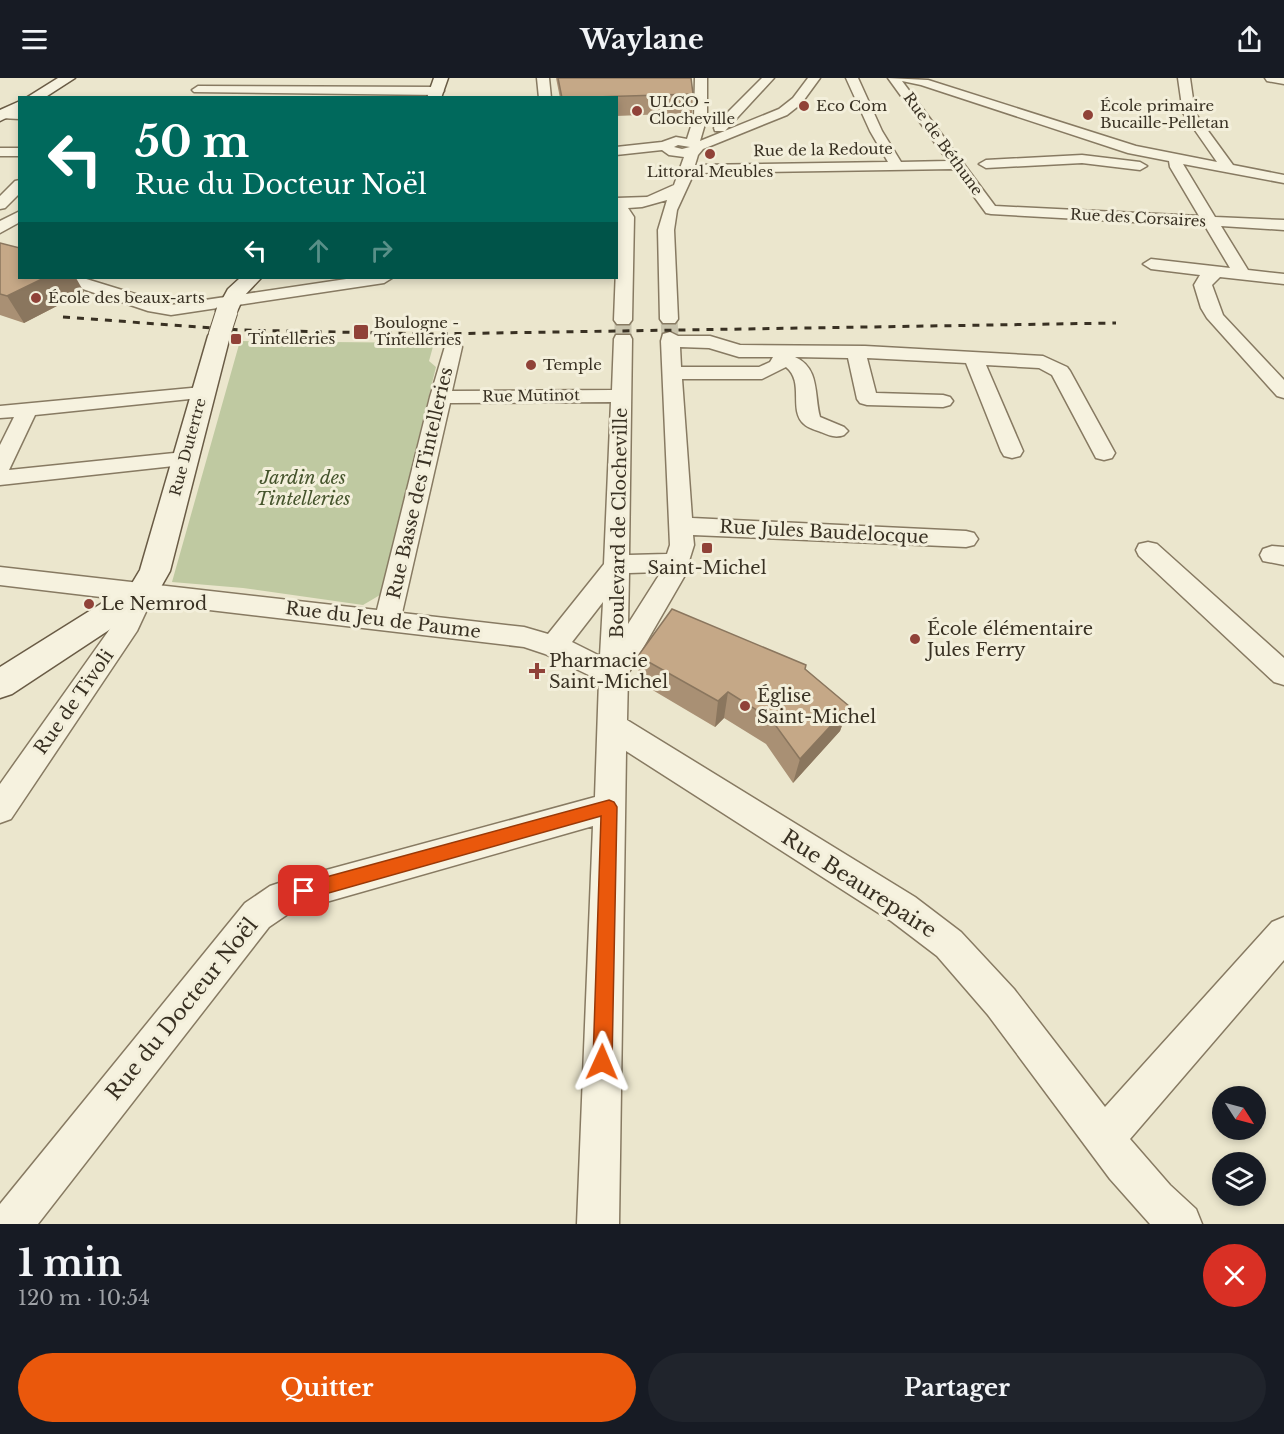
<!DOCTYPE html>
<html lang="fr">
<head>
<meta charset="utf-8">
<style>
  :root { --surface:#171b24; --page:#20242c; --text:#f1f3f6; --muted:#9ea1a6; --accent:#ea580c }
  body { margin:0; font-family:"Libre Baskerville",serif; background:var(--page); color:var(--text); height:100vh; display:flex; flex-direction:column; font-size:22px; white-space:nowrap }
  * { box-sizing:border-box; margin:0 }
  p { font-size:20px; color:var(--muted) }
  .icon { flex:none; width:33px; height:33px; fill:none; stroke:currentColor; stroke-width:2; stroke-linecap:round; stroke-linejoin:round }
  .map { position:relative; height:1146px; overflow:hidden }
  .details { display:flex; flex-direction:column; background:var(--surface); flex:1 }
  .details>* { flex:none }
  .top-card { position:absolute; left:18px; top:18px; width:600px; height:183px; border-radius:0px; box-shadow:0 3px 9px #0003; background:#00695c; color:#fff; overflow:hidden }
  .needle { width:39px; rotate:126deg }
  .fabs { position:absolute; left:1212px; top:1008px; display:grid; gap:12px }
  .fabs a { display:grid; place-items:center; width:54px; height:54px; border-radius:50%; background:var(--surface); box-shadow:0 3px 9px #0003; font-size:30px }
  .pin { position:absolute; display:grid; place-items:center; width:51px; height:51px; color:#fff; margin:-26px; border-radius:12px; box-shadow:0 3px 9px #0006 }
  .me { position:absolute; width:66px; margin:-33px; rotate:1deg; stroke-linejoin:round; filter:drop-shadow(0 0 4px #0008) }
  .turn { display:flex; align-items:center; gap:21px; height:126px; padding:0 18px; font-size:27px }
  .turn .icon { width:78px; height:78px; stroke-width:2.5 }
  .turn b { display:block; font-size:42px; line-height:51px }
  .lanes { display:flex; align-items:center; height:57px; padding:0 18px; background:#0003; justify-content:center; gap:30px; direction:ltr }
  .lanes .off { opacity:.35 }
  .round { display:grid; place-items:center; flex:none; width:63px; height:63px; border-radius:32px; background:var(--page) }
  .overview { display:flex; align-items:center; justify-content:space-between; height:102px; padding:0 18px }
  h1 { font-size:36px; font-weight:800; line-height:45px }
  .button { display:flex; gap:12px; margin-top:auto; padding:12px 18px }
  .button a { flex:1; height:69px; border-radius:36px; background:var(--accent); color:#fff; font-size:24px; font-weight:800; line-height:69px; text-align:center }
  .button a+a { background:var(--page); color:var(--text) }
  header { display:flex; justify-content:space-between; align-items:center; height:78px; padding:0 18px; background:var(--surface); font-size:27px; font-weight:800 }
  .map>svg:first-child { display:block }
</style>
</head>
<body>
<header><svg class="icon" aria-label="menu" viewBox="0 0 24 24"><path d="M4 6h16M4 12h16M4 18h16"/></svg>Waylane<svg class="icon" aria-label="share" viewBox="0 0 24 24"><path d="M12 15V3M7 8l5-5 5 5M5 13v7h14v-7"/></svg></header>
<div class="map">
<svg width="1284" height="1146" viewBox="0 0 1284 1146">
  <rect width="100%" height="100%" fill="#ebe6cd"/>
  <path fill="#bfc9a1" d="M240 263 434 265 429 283 436 289 380 517 363 527 243 510 172 504Z"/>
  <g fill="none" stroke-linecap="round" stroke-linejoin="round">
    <path stroke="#c7c2ab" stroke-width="17" stroke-dasharray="17 8" stroke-linecap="butt" d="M669 241 670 260
      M623 242V261"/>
    <g stroke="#877a62" stroke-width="3">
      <path id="minor" d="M537 0H549L551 20H539Z
        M695 0H707V39L700 63 779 31 793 20 808 0H820L801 26 787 37 703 71 698 77 695 87 888 84 870 53 846 0H858L882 53 901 84 948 83 888 0 928 2 1136 68 1217 84 1183 35 1178 0H1190L1195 35 1233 87 1284 97V105L1183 86 1215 139 1284 142V152L1221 148 1248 192 1284 196V206L1220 199 1212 207 1223 237 1284 302V320L1277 318 1207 240 1201 230 1194 207 1200 197 1151 191 1143 186 1151 181 1230 190 1205 148 991 136 986 135 954 91 694 95 677 132 674 152 678 241 675 245H663L660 241 658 152 667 122 642 129 628 130 634 139 632 242 629 246H617L614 242 618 139 616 120 647 119 674 107 684 79 669 77 662 72 616 77V69L662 64 676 59 687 61 694 39ZM902 3 921 7 1128 75 1169 83 1170 89 1199 138 995 128ZM678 67 690 69 682 71 674 69Z
        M762 0H774L725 53H715L714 50 715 47Z
        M198 8 438 9 444 13 438 17 194 14 192 12Z
        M2 33H20V41L0 40Z
        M0 70H20V78H0Z
        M1082 77 1140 84 1147 88 1140 92 1082 85 986 90 979 86 986 82Z
        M20 102V115L5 130 0 131V118L15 103Z
        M20 133V144L0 155V143Z
        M60 200H83L171 227 353 200H392L384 205 171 237 148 233 62 204Z
        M670 254 678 258H710L740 267 865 268 1043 278 1067 289 1070 293 1115 375 1112 380 1104 382 1096 380 1052 297 1039 290 986 287 1023 373 1020 378 1012 380 1004 378 1001 373 966 285 867 280 876 315 943 317 950 319 953 323 950 327 943 329 867 327 860 325 857 321 848 280 795 279C820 290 814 317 820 339L844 349 848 353 844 357C836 360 830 358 821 354 816 352 808 350 804 346 788 332 805 304 786 289L762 301H682L692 440 966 453 974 455 978 461 974 467 966 469 693 457 694 467 684 499 628 596 627 642 915 819 961 854 1014 911 1105 1029 1272 844 1284 839V882L1130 1061 1170 1107 1196 1131 1202 1146H1150L1110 1101 988 937 937 878 891 843 626 673 619 1146H577L593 748 291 834 269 849 38 1146H0V1126L245 825 270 808 282 804 595 719 599 602 545 576 524 569 150 525 137 553 11 741 0 745V706L117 541 126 522 0 507V489L377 532 430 319 446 265H460L462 269 452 313 612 312 614 261 616 257H630L632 261 629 477 667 476 670 467 661 263 663 256ZM680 269 709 270 739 279H773L770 284 759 289H681ZM611 324 604 486 548 556 524 549 402 535 450 325ZM661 494 628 546 629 495ZM603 524 600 578 572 564Z
        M202 309 209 311 212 315 209 319 35 337 9 392 184 374 192 376 195 381 192 386 0 407V367L14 339 0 340V328Z
        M1148 464 1157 466 1284 580V607L1274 604 1139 478 1136 472 1139 466Z
        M1272 468 1284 469V487L1263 483 1260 477 1263 471Z"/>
    </g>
    <g stroke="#877a62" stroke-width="3">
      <path id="tertiary" d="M1265 0H1284V6L1267 3Z"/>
    </g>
    <g stroke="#695b45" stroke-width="3">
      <path id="secondary" d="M58 0H75L44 20H26Z
        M434 0H448L441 20H427Z
        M20 23V33L0 43V32Z
        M240 200H261L244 218 235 238 227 240 219 238 216 233 228 211Z
        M219 251 227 253 230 258 170 493 153 523 12 616 0 620V589L131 507 140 492 208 258 211 253Z"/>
    </g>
    <use href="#minor" fill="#f6f2df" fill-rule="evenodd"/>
    <use href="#tertiary" fill="#f6f2df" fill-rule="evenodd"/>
    <use href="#secondary" fill="#f6f2df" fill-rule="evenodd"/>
    <path stroke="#393123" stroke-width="3" stroke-dasharray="7 7" stroke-linecap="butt" d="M63 239 240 252 431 256 1116 245"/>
    <g stroke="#695b45" stroke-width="23" stroke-linecap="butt">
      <path id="secondary-bridge" d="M219 258 227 233"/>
    </g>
    <use href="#secondary-bridge" stroke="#f6f2df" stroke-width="21"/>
  </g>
  <path fill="#a99074" d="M556 0H691L693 16 692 35 616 38V20H560Z
    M0 165 84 214 24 245 0 237Z
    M638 578 805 591 849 628 840 653 793 705 766 666 724 640 715 649 639 604Z"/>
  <path fill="#8a765e" d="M44 200H76L84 214 24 245 7 218Z
    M728 614 724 640 715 649 718 623Z
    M849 628 840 653 793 705 800 681Z"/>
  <path fill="#c5a887" stroke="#8a765e" stroke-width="1.5" d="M558 0H691L693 16 562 20Z
    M0 165 20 170V200H44L7 218 0 216Z
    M672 531 806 587 805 591 849 628 800 681 771 641 728 614 718 623 638 578Z"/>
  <path fill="#ea580c" stroke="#983908" stroke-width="1.5" d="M609 722 614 724 617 729 612 984 609 991 602 993 595 991 593 984 601 738 304 822 298 819 295 813 298 808 304 805Z"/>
  <g fill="#904238" stroke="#f3efdb" stroke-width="2">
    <circle cx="804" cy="28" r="6"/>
    <circle cx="637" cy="33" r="6"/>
    <circle cx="1088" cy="37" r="6"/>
    <circle cx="710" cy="76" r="6"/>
    <circle cx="36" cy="220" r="6"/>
    <rect x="353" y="246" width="16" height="16" rx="3"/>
    <rect x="230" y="255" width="12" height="12" rx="3"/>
    <circle cx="531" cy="287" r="6"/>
    <rect x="701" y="464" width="12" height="12" rx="3"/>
    <circle cx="89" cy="526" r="6"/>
    <circle cx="915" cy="561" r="6"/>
    <path d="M534 584h6v6h6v6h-6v6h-6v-6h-6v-6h6z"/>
    <circle cx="745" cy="628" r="6"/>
  </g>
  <g text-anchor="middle" stroke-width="6" stroke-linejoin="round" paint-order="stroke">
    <g font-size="15" fill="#393123" stroke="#f3efdb" text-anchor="start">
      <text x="649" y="29">ULCO -<tspan x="649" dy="17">Clocheville</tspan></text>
      <text x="816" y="33">Eco Com</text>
      <text x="1100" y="33">École primaire<tspan x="1100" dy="17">Bucaille-Pelletan</tspan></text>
      <text x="710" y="99" text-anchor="middle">Littoral Meubles</text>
      <text x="48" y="225">École des beaux-arts</text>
      <text x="374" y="250">Boulogne -<tspan x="374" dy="17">Tintelleries</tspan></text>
      <text x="248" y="266">Tintelleries</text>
      <text x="543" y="292">Temple</text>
    </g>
    <g font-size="15" fill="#393123" stroke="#f3efdb">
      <text transform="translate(943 66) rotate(54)" y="5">Rue de Béthune</text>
      <text transform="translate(823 72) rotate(-1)" y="5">Rue de la Redoute</text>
      <text transform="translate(1138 140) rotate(3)" y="5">Rue des Corsaires</text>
      <text transform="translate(531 318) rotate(-1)" y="5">Rue Mutinot</text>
      <text transform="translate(188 369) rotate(-75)" y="5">Rue Dutertre</text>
    </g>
    <g font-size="18" font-style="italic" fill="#45542c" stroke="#f3efdb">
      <text x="303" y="406">Jardin des<tspan x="303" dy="21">Tintelleries</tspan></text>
    </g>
    <g font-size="18" fill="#393123" stroke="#f3efdb">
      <text transform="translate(420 405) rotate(-77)" y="6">Rue Basse des Tintelleries</text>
      <text transform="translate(619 445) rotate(-89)" y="6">Boulevard de Clocheville</text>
      <text transform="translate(824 454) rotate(3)" y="6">Rue Jules Baudelocque</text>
      <text transform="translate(383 542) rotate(7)" y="6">Rue du Jeu de Paume</text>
      <text transform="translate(74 624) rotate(-55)" y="6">Rue de Tivoli</text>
    </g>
    <g font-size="18" fill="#393123" stroke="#f3efdb" text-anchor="start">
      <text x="707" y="496" text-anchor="middle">Saint-Michel</text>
      <text x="101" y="532">Le Nemrod</text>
      <text x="927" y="557">École élémentaire<tspan x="927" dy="21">Jules Ferry</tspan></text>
      <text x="549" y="589">Pharmacie<tspan x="549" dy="21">Saint-Michel</tspan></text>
      <text x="757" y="624">Église<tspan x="757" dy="21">Saint-Michel</tspan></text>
    </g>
    <g font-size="21" fill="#393123" stroke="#f3efdb">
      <text transform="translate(859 806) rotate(33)" y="7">Rue Beaurepaire</text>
      <text transform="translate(182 931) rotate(-51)" y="7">Rue du Docteur Noël</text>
    </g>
  </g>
</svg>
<div class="fabs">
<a><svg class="needle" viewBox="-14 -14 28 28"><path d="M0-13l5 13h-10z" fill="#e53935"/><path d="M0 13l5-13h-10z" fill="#9ea1a6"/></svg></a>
<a><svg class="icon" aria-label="layers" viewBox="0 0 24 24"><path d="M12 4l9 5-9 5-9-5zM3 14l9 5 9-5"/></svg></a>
</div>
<div class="pin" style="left:304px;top:813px;background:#d93025"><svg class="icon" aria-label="arrive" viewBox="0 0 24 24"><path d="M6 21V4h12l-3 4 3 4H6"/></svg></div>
<svg class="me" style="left:602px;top:984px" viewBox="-20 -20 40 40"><path d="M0-17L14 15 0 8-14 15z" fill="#ea580c" stroke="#fff" stroke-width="4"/></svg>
<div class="top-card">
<div class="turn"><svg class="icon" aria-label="left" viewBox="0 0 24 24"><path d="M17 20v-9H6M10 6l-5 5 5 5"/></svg><div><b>50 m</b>Rue du Docteur Noël</div></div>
<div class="lanes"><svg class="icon" aria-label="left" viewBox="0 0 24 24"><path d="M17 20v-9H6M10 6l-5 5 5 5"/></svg><svg class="icon off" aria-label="ahead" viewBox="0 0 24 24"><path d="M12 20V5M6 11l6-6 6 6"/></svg><svg class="icon off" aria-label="right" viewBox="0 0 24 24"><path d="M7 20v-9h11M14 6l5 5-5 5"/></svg></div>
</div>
</div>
<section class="details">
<div class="overview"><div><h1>1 min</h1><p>120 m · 10:54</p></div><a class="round" style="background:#d93025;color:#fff"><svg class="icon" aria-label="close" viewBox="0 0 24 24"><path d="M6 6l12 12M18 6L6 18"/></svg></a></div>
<div class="button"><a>Quitter</a><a>Partager</a></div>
</section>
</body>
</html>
